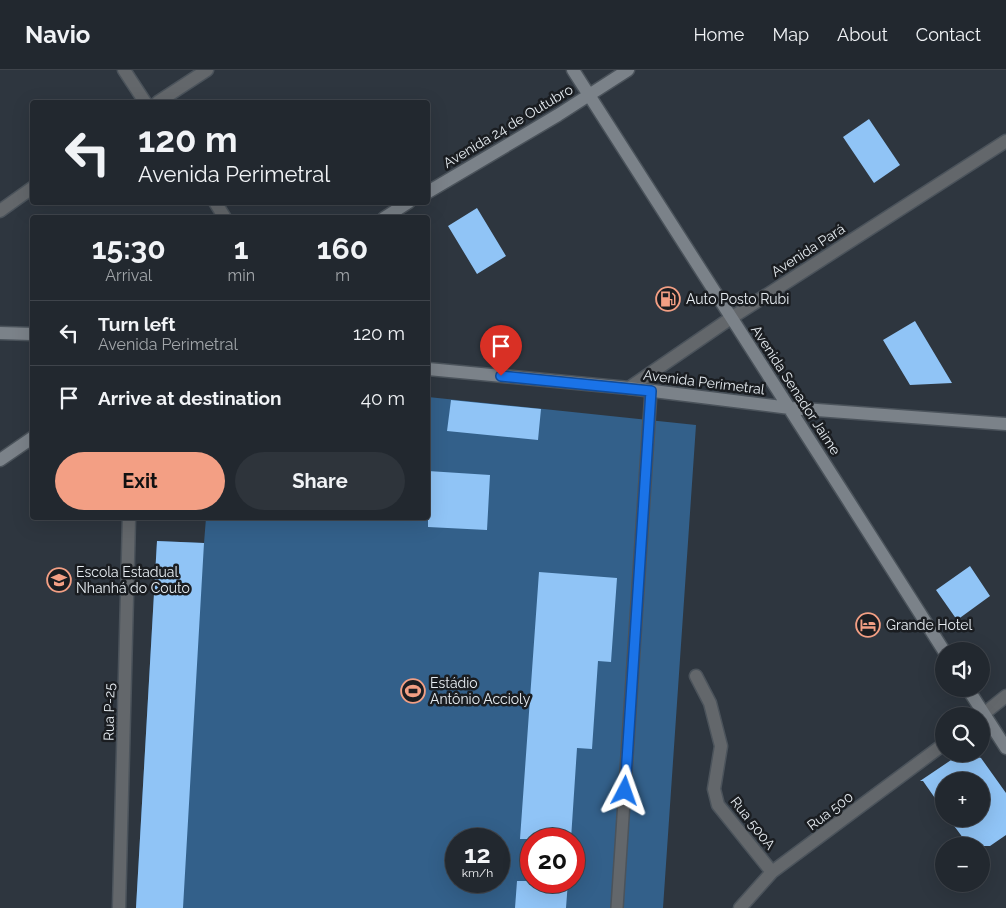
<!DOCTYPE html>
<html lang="en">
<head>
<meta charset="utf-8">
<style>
  :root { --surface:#22282f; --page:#2e343b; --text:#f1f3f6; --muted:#a2a6aa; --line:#3f444b; --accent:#f39f84 }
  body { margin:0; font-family:Raleway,sans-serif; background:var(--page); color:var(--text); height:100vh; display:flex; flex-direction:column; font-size:19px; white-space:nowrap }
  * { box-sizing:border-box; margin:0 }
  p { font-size:16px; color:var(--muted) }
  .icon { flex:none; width:28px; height:28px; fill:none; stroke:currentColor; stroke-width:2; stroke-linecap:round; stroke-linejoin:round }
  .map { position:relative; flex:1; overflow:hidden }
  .panel { position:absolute; left:30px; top:145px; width:400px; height:305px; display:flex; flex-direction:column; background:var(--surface); border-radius:5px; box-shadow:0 5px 20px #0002,0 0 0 1px var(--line) }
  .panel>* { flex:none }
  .top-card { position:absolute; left:30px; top:30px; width:400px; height:105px; border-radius:5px; box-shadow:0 5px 20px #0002,0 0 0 1px var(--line); background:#22282f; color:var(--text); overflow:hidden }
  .buttons { position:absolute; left:935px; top:572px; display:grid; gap:10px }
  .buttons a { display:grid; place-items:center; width:55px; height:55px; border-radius:50%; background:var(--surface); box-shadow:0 5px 20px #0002,0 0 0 1px var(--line); font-size:25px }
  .speed { position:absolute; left:445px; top:758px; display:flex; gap:10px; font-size:25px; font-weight:700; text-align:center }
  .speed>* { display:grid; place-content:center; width:65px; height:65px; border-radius:50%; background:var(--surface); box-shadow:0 5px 20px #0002,0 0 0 1px var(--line); line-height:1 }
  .speed small { font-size:12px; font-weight:400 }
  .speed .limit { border:8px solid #d22; background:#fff; color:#111 }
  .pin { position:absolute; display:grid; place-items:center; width:42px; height:42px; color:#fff; margin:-51px -21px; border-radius:50% 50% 50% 0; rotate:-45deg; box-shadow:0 0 5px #0007 }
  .pin .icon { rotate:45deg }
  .me { position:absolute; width:55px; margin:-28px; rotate:4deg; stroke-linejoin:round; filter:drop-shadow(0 0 4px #0008) }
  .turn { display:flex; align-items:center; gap:18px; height:105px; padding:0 25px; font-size:22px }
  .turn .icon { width:65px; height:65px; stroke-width:2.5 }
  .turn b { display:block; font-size:35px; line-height:42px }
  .eta { display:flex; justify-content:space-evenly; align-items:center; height:85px; text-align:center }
  .eta b { font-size:30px; font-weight:700; line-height:35px }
  .primary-button { display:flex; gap:10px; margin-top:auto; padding:10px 25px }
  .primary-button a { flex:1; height:58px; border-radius:30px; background:var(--accent); color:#111; font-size:20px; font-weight:700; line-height:58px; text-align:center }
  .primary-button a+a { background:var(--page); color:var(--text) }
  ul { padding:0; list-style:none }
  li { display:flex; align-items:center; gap:15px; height:65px; padding:0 25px; border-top:1px solid var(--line) }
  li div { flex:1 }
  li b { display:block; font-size:19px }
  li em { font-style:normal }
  header { display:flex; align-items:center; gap:30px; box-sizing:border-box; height:70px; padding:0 25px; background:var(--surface); border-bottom:1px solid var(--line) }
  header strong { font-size:24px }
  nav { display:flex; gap:28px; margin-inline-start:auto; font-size:18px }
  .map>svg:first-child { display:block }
</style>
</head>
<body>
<header>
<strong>Navio</strong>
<nav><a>Home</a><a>Map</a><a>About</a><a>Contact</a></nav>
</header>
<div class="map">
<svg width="1006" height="838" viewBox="0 0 1006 838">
  <rect width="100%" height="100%" fill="#2e363f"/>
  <path fill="#33608a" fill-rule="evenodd" d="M428 327 696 355 663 838H136L157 471 204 473 206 448H428ZM456 769H499V811H456ZM531 769H574V811H531Z"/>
  <path fill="#90c4f6" d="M869 49 900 95 874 113 843 67Z
    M477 138 506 186 477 204 448 156Z
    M915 251 952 313 910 315 883 270Z
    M451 330 541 339 538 370 447 361Z
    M428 401 490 405 487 460 428 457Z
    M157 471 204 473 183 838H136Z
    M970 496 990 526 957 550 936 520Z
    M539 502 617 508 611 592 598 591 592 679 577 678 571 769H520Z
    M960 684H967L981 688 1006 723V765L990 776H969L949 749H981V711H944V741L923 711H920Z
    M517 811H568L566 838H515Z"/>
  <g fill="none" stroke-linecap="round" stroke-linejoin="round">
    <g stroke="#4b535b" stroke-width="14">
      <path id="lane" d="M617 838 651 321"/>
    </g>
    <g stroke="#4b535b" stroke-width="15">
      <path id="street" d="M124 0 145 32
        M158 32 207 0
        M215 132 225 148
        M0 141 32 118
        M629 318 731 248 1006 71
        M696 606 710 633 721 676 714 719 718 735 772 802
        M981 646 1006 626
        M119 838 129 448
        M740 838 772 802 944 674"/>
    </g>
    <g stroke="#4b535b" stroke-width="15">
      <path id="secondary" d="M573 0C697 194 821 387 944 581
        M428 122 558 45 628 0
        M384 148 409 132
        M0 263 32 264
        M428 299 629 318 790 338 1006 354
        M0 390 32 368
        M968 619 1006 678"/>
    </g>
    <use href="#lane" stroke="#63676b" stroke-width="11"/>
    <use href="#street" stroke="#63676b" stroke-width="12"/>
    <use href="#secondary" stroke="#7b8289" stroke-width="12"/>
  </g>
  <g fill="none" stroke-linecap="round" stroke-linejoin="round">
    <g stroke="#114b97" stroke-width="12">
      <path id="route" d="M501 306 651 321 625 721"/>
    </g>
    <use href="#route" stroke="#1a73e8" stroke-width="9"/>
  </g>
  <defs>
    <g id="fuel-ring" transform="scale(1.25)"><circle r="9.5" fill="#1a1d21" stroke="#f39f84" stroke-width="1.5"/><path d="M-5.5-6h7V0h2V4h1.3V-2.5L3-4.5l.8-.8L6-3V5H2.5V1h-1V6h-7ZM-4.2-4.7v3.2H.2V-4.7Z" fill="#f39f84"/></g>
    <g id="school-ring" transform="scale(1.25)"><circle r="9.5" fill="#1a1d21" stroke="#f39f84" stroke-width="1.5"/><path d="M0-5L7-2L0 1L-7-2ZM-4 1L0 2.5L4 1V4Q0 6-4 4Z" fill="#f39f84"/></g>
    <g id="hotel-ring" transform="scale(1.25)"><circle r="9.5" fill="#1a1d21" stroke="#f39f84" stroke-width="1.5"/><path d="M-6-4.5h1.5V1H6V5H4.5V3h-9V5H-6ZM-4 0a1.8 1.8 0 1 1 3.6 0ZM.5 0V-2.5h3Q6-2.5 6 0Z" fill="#f39f84"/></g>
    <g id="stadium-ring" transform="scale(1.25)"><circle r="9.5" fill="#1a1d21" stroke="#f39f84" stroke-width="1.5"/><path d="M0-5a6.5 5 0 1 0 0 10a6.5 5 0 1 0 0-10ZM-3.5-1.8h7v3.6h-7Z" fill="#f39f84"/></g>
  </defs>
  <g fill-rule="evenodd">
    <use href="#fuel-ring" x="668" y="229"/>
    <use href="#school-ring" x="59" y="510"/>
    <use href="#hotel-ring" x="868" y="555"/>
    <use href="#stadium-ring" x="413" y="621"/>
  </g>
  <g text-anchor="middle" stroke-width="5" stroke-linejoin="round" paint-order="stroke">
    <g font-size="14" fill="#e6ecf1" stroke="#1a1d21">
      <text transform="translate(508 56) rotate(-31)" y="5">Avenida 24 de Outubro</text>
      <text transform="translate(808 180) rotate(-33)" y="5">Avenida Pará</text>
      <text transform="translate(704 312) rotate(7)" y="5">Avenida Perimetral</text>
      <text transform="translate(796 320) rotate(57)" y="5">Avenida Senador Jaime</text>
      <text transform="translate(109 642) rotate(-89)" y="5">Rua P-25</text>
      <text transform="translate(830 741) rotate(-37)" y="5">Rua 500</text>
      <text transform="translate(753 753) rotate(52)" y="5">Rua 500A</text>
    </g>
    <g font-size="14" fill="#e6ecf1" stroke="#1a1d21" text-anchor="start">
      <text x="686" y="234">Auto Posto Rubi</text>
      <text x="76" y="507">Escola Estadual<tspan x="76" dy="16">Nhanhá do Couto</tspan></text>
      <text x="886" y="560">Grande Hotel</text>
      <text x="430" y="618">Estádio<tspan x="430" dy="16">Antônio Accioly</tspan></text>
    </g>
  </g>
</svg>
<div class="buttons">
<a><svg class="icon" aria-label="sound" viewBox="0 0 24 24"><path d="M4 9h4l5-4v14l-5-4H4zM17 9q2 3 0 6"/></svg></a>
<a><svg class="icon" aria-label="search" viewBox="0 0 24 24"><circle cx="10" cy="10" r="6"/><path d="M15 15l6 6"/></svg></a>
<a>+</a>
<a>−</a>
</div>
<div class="speed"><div>12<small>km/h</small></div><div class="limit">20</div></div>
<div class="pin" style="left:501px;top:306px;background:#d93025"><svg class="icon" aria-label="arrive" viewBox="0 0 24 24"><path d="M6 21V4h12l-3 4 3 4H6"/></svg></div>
<svg class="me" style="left:625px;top:721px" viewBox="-20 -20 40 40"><path d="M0-17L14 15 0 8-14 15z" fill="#1a73e8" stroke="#fff" stroke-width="4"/></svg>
<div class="top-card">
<div class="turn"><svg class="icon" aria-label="left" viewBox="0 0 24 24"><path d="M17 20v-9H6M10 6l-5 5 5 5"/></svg><div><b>120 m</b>Avenida Perimetral</div></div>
</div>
<section class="panel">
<div class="eta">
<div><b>15:30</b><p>Arrival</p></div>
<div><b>1</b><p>min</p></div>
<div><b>160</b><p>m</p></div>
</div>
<ul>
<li><svg class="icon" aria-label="left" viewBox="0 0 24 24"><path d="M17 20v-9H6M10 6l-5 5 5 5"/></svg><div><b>Turn left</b><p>Avenida Perimetral</p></div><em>120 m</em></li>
<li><svg class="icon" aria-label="arrive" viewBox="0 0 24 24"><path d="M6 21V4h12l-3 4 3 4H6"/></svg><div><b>Arrive at destination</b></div><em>40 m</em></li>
</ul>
<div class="primary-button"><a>Exit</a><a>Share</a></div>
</section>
</div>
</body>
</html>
